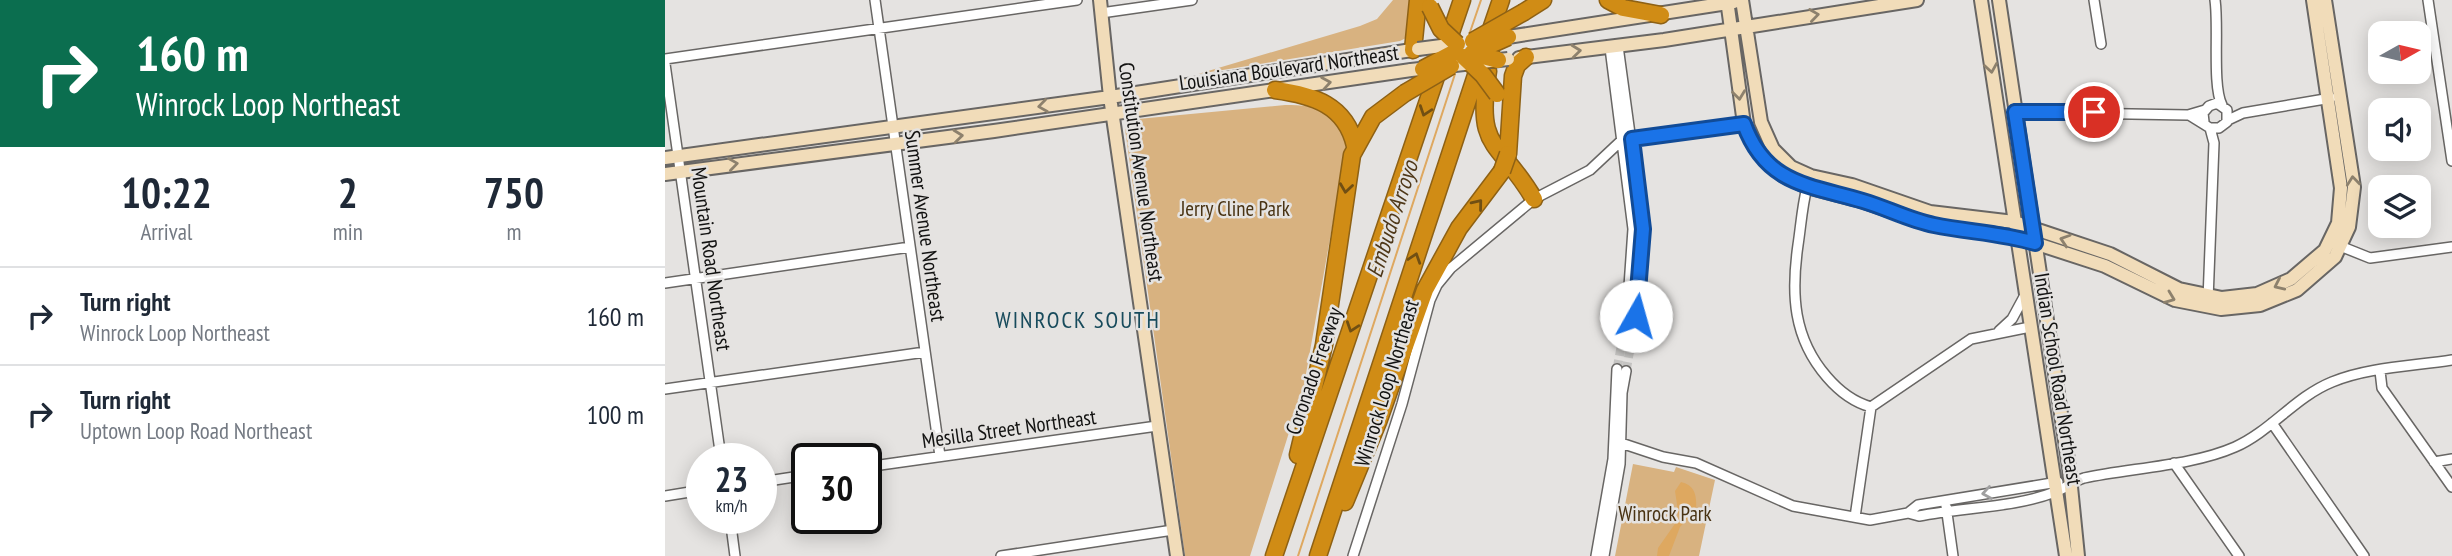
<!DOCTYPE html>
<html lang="en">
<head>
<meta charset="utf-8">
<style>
  :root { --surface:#fff; --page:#f2f2f3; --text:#1f2937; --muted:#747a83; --line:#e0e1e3 }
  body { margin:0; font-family:"PT Sans Narrow",sans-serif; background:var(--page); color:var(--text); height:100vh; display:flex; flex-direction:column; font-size:26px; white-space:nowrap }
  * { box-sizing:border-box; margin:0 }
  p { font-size:23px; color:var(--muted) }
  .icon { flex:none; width:38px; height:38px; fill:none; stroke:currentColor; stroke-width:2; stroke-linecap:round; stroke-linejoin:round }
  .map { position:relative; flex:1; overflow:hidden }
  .sheet { display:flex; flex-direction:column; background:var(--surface); width:665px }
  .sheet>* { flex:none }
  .top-card { background:#0b6e4f; color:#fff; overflow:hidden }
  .needle { width:46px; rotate:82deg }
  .buttons { position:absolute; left:1703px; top:21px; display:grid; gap:14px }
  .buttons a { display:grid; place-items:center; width:63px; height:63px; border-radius:14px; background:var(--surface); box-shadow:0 4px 18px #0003; font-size:35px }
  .speed { position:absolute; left:21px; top:443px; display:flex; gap:14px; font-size:35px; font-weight:700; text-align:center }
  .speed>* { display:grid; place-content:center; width:91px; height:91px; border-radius:50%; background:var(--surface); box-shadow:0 4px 18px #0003; line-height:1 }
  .speed small { font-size:18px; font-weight:400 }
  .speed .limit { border:4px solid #111; border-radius:10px; background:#fff; color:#111 }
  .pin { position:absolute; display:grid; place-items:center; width:60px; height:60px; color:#fff; margin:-30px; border:4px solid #fff; border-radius:50%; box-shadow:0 2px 7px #0007 }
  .me { position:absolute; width:77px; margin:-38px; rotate:7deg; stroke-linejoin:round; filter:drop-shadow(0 0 5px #0008) }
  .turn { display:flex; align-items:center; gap:24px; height:147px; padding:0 21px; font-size:32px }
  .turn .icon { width:91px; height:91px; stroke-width:2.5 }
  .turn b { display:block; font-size:49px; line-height:60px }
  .eta { display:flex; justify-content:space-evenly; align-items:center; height:119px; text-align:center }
  .eta b { font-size:42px; font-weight:700; line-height:49px }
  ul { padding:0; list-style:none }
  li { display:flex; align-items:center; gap:21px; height:98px; padding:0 21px; border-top:2px solid var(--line) }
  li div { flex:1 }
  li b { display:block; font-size:26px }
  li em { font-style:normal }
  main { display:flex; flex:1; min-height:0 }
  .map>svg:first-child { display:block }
</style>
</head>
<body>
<main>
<section class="sheet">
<div class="top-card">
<div class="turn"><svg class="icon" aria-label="right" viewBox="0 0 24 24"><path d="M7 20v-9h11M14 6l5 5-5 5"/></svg><div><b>160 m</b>Winrock Loop Northeast</div></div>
</div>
<div class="eta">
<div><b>10:22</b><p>Arrival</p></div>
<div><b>2</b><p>min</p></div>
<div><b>750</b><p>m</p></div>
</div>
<ul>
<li><svg class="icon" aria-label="right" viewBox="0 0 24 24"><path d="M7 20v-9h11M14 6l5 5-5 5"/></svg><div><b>Turn right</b><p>Winrock Loop Northeast</p></div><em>160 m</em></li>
<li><svg class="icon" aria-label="right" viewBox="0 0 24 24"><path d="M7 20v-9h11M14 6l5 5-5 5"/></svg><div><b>Turn right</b><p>Uptown Loop Road Northeast</p></div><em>100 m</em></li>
</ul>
</section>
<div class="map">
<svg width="1787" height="556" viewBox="0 0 1787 556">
  <rect width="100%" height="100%" fill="#e5e3e1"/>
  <path fill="#d8b280" d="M728 0H747V35L735 41 533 74 695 26 712 19Z
    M620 105C655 105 668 110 682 143L639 385 585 556H520L460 129 473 119Z
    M968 464 1009 472 1011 467 1050 480 1034 556H950Z"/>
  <path fill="#dea860" d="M1016 482C1030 485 1032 496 1031 509L1015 527 1004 556H992L993 548 1014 518 1010 491Z"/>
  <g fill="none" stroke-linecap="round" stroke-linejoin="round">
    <path stroke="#dea860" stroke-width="2" d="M804 35 816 0
      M633 556 790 74"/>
    <path stroke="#c5c4c2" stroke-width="9" stroke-dasharray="9 4.5" stroke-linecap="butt" d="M952 369 962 315
      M961 371 971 316"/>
    <g stroke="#686664" stroke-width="12">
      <path id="street" d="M210 0 275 456
        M1429 0 1436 44
        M1550 0C1554 27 1547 86 1557 105
        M1763 0 1787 161
        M436 13 527 0
        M953 46 978 229 971 316
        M945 48 968 229 962 315
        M0 59 412 0
        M0 64 56 458
        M1350 112 1523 115 1540 110
        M1524 115 1545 128H1554L1562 122V110L1552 103 1544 106 1538 113 1539 122
        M1563 120 1578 113 1666 98
        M1142 187C1137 207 1136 225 1133 245 1126 294 1128 338 1162 377 1174 391 1188 402 1206 407L1306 339 1365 327
        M1670 244 1705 258 1787 247
        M0 283 245 247
        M1543 300 1549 143 1545 128
        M1334 331 1347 319 1360 295
        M1715 371 1717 388 1787 487
        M0 389 260 352
        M1607 423 1699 556
        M956 443 998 457 1031 463 1128 506 1205 520 1243 513 1254 516C1298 507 1349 508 1390 492 1401 488 1408 481 1419 478 1465 468 1527 466 1570 447 1606 431 1630 397 1667 382 1703 367 1749 366 1787 360
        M1769 462 1787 459
        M1509 463 1574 556
        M201 467 492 426
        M96 482 142 475
        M0 496 37 490
        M1281 506 1288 556
        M1243 513 1253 505 1393 482
        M1190 517 1206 407
        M65 518 70 556
        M336 556 508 530
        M688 556 737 404 765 300 772 285 786 268 869 199 925 170 957 140 1079 124
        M931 556 948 459 952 369
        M939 556 955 464 957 393 961 371"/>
    </g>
    <g stroke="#686664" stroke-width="16">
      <path id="secondary" d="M435 0 445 97 512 556
        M1062 0 1079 124 1091 149 1117 175 1142 187 1196 201 1251 220 1351 237 1440 266 1510 300 1556 309 1595 305 1632 290 1670 257 1684 227 1689 187 1660 0
        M1077 0 1096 122 1108 149 1126 167 1146 176 1187 185 1265 212 1349 222 1445 254 1514 289 1557 298 1592 294 1626 279 1660 250 1673 223 1676 188 1648 0
        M1316 0 1401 556
        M1334 0 1404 467 1413 556
        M843 37 1069 2
        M854 58 999 40 1252 0
        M0 158 445 97 753 49
        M0 174 329 131 746 70"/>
    </g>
    <g stroke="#8e6114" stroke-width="19">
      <path id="highway" d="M943 0 958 8 996 15
        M859 12 878 0
        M823 38 836 0
        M748 50 753 0
        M823 71C810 152 834 139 869 199
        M610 90C648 95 681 105 690 146
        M843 154 848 76 852 65 861 57
        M633 455 659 345 687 155 708 117 740 93
        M680 502 713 422 760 290 794 228 837 171
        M609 556 797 0
        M653 556 816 60"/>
    </g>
    <use href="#street" stroke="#fff" stroke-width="9"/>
    <use href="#secondary" stroke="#f1dcb9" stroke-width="12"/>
    <use href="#highway" stroke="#d08c15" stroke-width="16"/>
    <g stroke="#686664" stroke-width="16" stroke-linecap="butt">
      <path id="secondary-bridge" d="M753 49 792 44
        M746 70 843 59"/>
    </g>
    <g stroke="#8e6114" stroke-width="19" stroke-linecap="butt">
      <path id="highway-bridge" d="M765 7 776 29 792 44
        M808 41 859 12
        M807 53 843 37
        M807 53 833 60
        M799 57 818 75 832 94
        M758 69 790 52
        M740 93 786 66
        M837 171 843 154"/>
    </g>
    <use href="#secondary-bridge" stroke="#f1dcb9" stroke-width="12"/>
    <use href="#highway-bridge" stroke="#d08c15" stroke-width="16"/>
  </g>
  <defs><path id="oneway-chevron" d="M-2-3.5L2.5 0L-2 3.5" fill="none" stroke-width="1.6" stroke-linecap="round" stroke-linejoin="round" transform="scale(1.75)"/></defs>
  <g stroke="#8d816d">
    <use href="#oneway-chevron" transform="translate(1149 15) rotate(-8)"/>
    <use href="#oneway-chevron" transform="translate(911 51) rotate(-6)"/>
    <use href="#oneway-chevron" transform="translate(1326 68) rotate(81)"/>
    <use href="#oneway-chevron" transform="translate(661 83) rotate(-9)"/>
    <use href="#oneway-chevron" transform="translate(1074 95) rotate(83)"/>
    <use href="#oneway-chevron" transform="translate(378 106) rotate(172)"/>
    <use href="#oneway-chevron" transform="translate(293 136) rotate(-6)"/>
    <use href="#oneway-chevron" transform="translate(68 164) rotate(-8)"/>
    <use href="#oneway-chevron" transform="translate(1688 181) rotate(-96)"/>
    <use href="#oneway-chevron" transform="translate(1400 240) rotate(-162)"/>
    <use href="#oneway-chevron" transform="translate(1614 285) rotate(155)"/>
    <use href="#oneway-chevron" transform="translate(1505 298) rotate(21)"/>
  </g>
  <g stroke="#714f13">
    <use href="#oneway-chevron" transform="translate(760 111) rotate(109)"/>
    <use href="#oneway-chevron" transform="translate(681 188) rotate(98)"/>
    <use href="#oneway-chevron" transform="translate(813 204) rotate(-51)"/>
    <use href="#oneway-chevron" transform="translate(750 258) rotate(-72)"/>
    <use href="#oneway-chevron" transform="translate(687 327) rotate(109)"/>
  </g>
  <use stroke="#a0a0a0" href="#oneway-chevron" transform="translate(1322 493) rotate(171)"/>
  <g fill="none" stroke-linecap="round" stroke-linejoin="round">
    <g stroke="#114b97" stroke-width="18">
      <path id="route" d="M971 316 978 229 967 139 1079 124C1101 185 1145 185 1198 201 1222 208 1244 220 1269 225 1303 232 1337 233 1370 243L1350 112H1429"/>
    </g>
    <use href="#route" stroke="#1a73e8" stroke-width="12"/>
  </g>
  <g text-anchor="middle" stroke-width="5" stroke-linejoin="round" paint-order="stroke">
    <g font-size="21" fill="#121211" stroke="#e5e3e1">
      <text transform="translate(624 68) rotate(-8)" y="7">Louisiana Boulevard Northeast</text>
      <text transform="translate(476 172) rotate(82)" y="7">Constitution Avenue Northeast</text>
      <text transform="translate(260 226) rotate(82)" y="7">Summer Avenue Northeast</text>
      <text transform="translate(46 259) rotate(82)" y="7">Mountain Road Northeast</text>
      <text transform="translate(649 371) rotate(-71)" y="7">Coronado Freeway</text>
      <text transform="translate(1393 379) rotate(81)" y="7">Indian School Road Northeast</text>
      <text transform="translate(722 383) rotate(-73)" y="7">Winrock Loop Northeast</text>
      <text transform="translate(344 429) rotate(-8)" y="7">Mesilla Street Northeast</text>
    </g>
    <g font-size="21" fill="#493313" stroke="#e5e3e1">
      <text x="570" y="216">Jerry Cline Park</text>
      <text x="1000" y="521">Winrock Park</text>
    </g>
    <g font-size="23" font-style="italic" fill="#4f3819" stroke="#e5e3e1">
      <text transform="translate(727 219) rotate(-72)" y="8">Embudo Arroyo</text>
    </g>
    <g font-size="23" letter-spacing="2" fill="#184b5c" stroke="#e5e3e1">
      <text x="413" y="328">WINROCK SOUTH</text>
    </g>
  </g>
</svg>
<div class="buttons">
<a><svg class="needle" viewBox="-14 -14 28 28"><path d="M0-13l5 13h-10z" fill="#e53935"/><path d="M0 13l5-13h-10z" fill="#747a83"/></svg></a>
<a><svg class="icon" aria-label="sound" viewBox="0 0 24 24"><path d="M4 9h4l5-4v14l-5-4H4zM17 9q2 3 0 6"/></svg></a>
<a><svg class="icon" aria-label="layers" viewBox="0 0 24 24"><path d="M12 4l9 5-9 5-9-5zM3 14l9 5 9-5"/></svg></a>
</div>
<div class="speed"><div>23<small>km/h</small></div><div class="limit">30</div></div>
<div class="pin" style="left:1429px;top:112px;background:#d93025"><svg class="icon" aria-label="arrive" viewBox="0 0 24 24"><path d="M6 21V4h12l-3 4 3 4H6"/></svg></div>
<svg class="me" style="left:971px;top:316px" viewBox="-20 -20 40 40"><circle r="19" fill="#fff"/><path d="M0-13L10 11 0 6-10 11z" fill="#1a73e8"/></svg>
</div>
</main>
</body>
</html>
